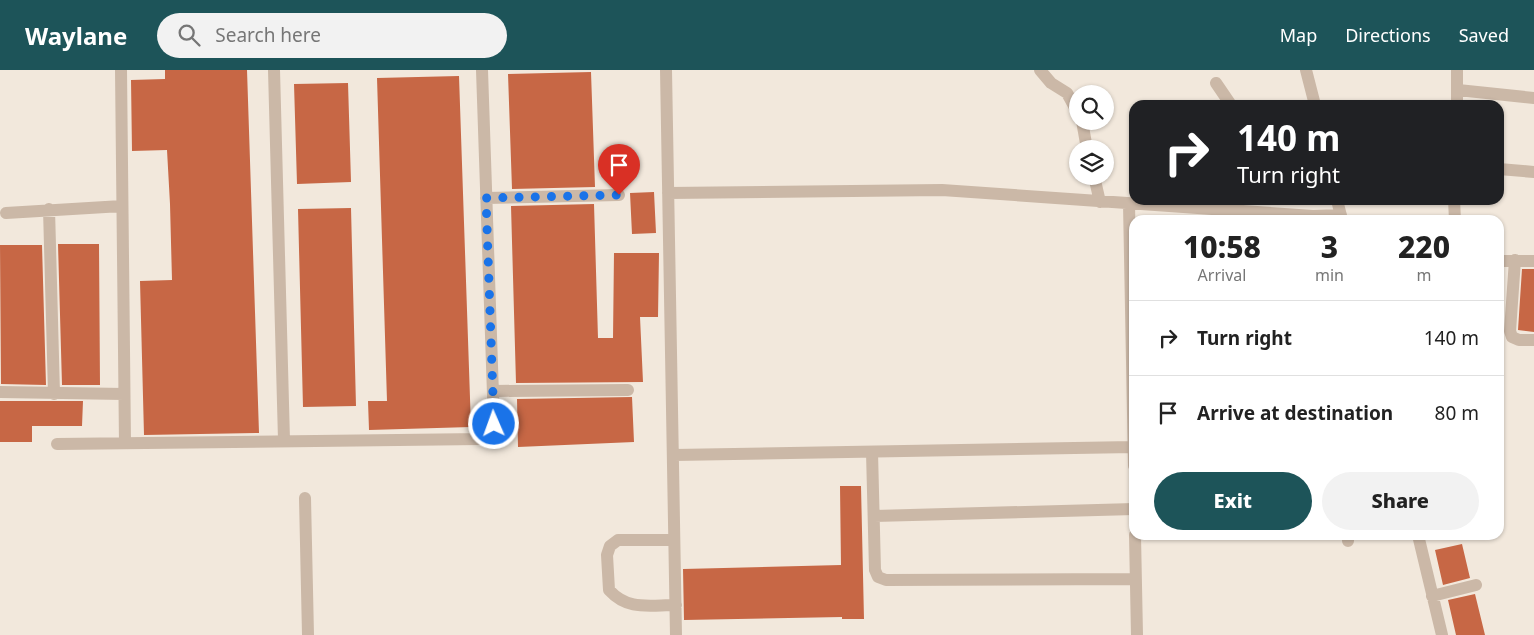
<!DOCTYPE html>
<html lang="en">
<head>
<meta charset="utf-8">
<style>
  :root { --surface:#fff; --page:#f2f2f2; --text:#222; --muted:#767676; --line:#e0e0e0; --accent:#1d5459 }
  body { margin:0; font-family:"Noto Sans",sans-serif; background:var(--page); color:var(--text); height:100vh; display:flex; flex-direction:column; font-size:19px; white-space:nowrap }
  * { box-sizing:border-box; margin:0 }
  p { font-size:16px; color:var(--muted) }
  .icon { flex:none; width:28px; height:28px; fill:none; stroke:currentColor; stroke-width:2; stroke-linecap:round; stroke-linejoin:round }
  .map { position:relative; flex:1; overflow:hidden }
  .sheet { position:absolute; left:1129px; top:145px; width:375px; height:325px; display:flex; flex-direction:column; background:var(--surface); border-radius:15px; box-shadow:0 1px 4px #0004 }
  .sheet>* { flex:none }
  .guide { position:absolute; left:1129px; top:30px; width:375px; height:105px; border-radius:15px; box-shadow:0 1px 4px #0004; background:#202124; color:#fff; overflow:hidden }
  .tools { position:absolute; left:1069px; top:15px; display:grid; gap:10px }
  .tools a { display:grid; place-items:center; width:45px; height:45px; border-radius:50%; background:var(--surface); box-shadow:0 1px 4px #0004; font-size:25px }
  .pin { position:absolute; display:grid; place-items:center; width:42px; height:42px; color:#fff; margin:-51px -21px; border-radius:50% 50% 50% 0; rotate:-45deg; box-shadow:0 0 5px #0007 }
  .pin .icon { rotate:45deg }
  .me { position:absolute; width:55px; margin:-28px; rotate:358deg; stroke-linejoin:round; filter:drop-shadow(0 0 4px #0008) }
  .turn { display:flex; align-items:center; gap:18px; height:105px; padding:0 25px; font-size:22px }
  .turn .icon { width:65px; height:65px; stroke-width:2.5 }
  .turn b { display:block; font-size:35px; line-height:42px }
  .eta { display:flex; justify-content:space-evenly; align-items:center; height:85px; text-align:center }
  .eta b { font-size:30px; font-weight:800; line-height:35px }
  .action { display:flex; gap:10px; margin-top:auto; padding:10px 25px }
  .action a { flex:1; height:58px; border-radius:30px; background:var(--accent); color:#fff; font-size:20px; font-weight:800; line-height:58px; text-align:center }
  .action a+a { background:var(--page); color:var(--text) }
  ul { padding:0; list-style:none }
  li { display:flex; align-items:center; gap:15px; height:75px; padding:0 25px; border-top:1px solid var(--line) }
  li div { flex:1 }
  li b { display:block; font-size:19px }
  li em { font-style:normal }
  header { display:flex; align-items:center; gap:30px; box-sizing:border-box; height:70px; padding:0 25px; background:var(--accent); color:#fff }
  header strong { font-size:24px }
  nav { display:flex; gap:28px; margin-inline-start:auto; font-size:18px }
  .search { width:350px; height:45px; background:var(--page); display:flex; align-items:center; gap:12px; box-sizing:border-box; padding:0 18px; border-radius:28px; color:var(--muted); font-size:19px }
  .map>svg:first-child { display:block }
</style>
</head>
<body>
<header>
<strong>Waylane</strong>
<div class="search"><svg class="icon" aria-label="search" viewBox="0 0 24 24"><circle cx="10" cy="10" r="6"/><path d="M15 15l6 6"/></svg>Search here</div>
<nav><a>Map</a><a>Directions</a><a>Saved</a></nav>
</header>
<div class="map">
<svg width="1534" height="565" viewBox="0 0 1534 565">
  <rect width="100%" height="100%" fill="#f2e8dc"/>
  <path fill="#c76745" d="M165 0H247L259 363 144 365 140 211 172 210 170 134 167 80 132 81 131 10 165 9Z
    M591 2 595 117 512 119 508 4Z
    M459 6 471 357 369 360 368 331H387L377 8Z
    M348 13 351 112 297 114 294 14Z
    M654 122 656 163 632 164 630 123Z
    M594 134 598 268H613L614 183H659L658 247H640L643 312 516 313 511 136Z
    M351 138 356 336 303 337 298 139Z
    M58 174H99L100 315H62Z
    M0 175H42L46 315 1 314Z
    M1522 199H1534V262L1518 260Z
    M632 327 634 372 518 377 517 329Z
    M0 331H83L82 356H32V372H0Z
    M840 416H861L864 549H842V547L684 550 683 499 841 495Z
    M1462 474 1470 508 1443 515 1435 480Z
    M1475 524 1485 565H1456L1448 530Z"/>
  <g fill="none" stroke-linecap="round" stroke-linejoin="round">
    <path stroke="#cbb8a7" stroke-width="12" d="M121 0 125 373
      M274 0 284 370
      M666 0 676 565
      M1040 0 1051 13 1067 23 1078 43
      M1306 0 1315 35
      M1216 13 1231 35
      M1458 20 1534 28
      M1457 35V0
      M1082 51 1087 79
      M1499 99 1534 102
      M1094 106 1100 132
      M668 123 942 120 1313 146 1341 145
      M486 128 619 125
      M1337 130 1342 150
      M1454 130 1455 150
      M1129 134 1134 396
      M49 139 54 324
      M6 143 122 136
      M1515 190 1510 261 1512 267 1519 270H1534
      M1499 191H1534
      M493 321 628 320
      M0 322 124 324
      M57 374 480 369 490 365 494 354 482 0
      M872 382 875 500 878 507 886 510 1136 509
      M674 385 1133 377
      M305 428 308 565
      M874 446 1134 439
      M1135 465 1137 565
      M1348 465V471
      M1418 465 1442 565
      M674 470H618L610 476 607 485 609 520C628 541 649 535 676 535
      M1432 526 1476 515"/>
  </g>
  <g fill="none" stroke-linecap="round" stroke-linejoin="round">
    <path stroke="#1a73e8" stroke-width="9" stroke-dasharray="0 16.2" d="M494 354 486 128 619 125"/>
  </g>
</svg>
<div class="tools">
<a><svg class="icon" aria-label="search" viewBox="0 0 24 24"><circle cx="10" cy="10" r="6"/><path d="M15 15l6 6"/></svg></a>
<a><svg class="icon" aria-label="layers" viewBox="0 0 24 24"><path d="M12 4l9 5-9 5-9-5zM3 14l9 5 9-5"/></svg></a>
</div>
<div class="pin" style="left:619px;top:125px;background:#d93025"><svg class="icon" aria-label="arrive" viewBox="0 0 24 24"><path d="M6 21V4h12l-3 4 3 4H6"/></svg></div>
<svg class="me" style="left:494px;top:354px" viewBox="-20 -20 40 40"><circle r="17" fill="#1a73e8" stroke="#fff" stroke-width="3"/><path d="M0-11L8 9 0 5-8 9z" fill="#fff"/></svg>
<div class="guide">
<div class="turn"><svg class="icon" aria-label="right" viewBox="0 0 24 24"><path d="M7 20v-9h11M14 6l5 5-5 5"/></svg><div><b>140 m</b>Turn right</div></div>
</div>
<section class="sheet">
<div class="eta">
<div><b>10:58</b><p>Arrival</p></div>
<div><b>3</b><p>min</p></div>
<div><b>220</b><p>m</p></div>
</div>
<ul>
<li><svg class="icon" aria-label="right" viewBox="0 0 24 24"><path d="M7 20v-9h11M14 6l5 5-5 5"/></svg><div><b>Turn right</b></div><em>140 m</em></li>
<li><svg class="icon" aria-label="arrive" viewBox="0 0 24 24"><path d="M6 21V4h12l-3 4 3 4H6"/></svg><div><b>Arrive at destination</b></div><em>80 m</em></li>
</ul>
<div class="action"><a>Exit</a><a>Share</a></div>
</section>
</div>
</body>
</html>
